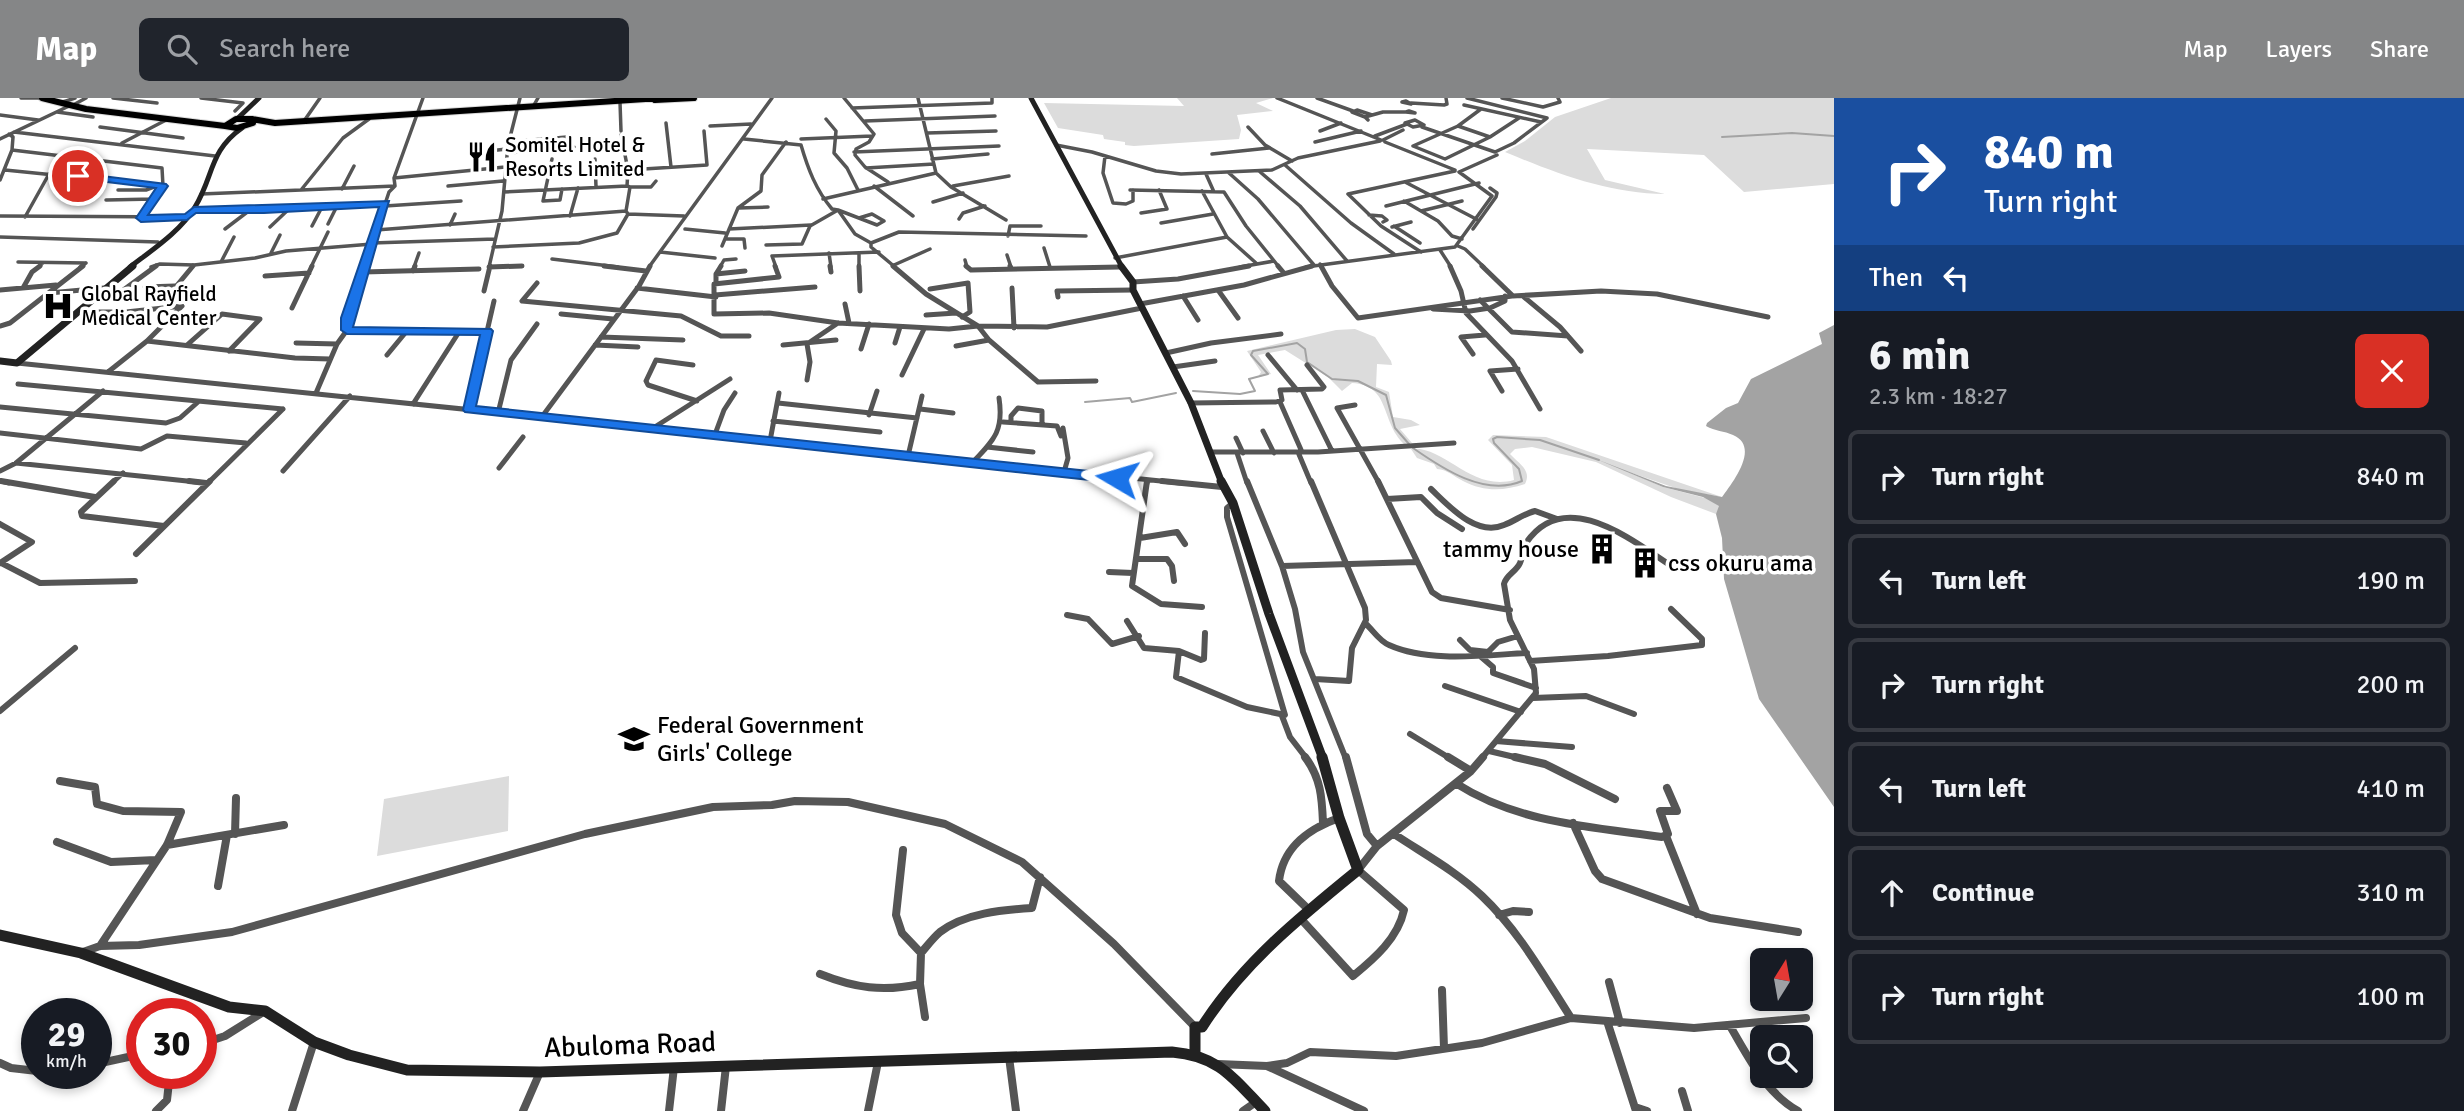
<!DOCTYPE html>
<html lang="en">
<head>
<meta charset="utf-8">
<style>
  :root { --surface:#171b24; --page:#20242c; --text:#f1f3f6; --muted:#9ea1a6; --line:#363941; --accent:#858687 }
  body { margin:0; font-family:Signika,sans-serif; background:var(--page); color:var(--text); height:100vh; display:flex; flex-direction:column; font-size:26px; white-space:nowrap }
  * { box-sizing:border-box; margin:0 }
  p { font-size:23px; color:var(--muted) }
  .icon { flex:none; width:38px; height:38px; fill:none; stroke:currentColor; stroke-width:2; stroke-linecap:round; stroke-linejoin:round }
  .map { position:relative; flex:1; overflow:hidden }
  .details { display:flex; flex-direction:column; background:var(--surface); width:630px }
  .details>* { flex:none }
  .guide { background:#1a4fa0; color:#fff; overflow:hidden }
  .needle { width:46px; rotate:11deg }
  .controls { position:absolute; left:1750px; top:850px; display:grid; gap:14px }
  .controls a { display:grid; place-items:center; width:63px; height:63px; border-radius:10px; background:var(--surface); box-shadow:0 4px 10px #0003; font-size:35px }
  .speed { position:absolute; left:21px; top:900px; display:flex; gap:14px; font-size:35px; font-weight:700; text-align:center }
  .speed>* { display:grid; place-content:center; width:91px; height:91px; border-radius:50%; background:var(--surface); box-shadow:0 4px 10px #0003; line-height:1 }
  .speed small { font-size:18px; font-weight:400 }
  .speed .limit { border:10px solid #d22; background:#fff; color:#111 }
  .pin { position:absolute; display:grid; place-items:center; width:60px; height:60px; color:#fff; margin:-30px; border:4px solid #fff; border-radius:50%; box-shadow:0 2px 7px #0007 }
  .me { position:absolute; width:77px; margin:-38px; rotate:277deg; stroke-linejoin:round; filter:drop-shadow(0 0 5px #0008) }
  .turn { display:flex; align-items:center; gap:24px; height:147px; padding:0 35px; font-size:32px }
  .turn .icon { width:91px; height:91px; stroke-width:2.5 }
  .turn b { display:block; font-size:49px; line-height:60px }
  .then { display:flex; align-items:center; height:66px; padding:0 35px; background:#0003; gap:14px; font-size:26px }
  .round { display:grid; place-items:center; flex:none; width:74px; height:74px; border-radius:10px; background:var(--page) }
  .head { display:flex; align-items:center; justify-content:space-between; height:119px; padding:0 35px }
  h1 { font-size:42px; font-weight:800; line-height:52px }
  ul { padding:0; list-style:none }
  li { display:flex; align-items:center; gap:21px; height:94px; margin:0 14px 10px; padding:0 21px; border:4px solid var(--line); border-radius:10px }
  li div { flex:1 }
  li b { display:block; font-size:26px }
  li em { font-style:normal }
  header { display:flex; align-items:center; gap:42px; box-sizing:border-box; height:98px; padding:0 35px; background:var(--accent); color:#fff }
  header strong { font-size:33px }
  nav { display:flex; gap:38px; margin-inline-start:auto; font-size:24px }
  .search { width:490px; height:63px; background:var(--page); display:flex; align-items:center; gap:18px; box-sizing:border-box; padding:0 24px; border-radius:10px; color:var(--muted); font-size:26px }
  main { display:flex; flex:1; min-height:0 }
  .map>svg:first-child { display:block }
</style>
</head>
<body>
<header>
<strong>Map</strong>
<div class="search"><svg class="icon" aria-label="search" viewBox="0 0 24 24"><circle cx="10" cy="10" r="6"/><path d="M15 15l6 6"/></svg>Search here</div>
<nav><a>Map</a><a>Layers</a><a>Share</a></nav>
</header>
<main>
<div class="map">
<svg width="1834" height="1013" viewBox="0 0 1834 1013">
  <rect width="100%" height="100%" fill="#fff"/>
  <path fill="#dcdcdc" d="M1177 0H1273L1256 5 1273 13 1237 17 1241 32 1239 41 1134 48 1125 47V44L1104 41 1103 37 1058 30 1044 5 1184 8Z
    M1611 0H1834V86L1744 94 1704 57 1587 51 1605 82 1665 96C1609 96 1555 75 1505 54L1525 43 1555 19Z
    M1355 231 1375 239 1391 263 1392 267 1377 266 1376 289 1389 294 1393 319 1411 322 1420 327 1400 331 1412 345 1404 346C1380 323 1391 287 1352 285L1342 293 1328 279 1285 252 1258 257 1271 276 1258 279 1261 274 1247 253 1336 232Z
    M1493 337 1546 339 1722 399 1681 392 1626 373 1663 389 1709 401 1720 408 1719 412 1716 416 1671 399 1596 364 1532 349 1515 351 1510 356C1519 366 1532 372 1525 386 1504 393 1484 394 1463 383 1453 378 1448 372 1437 371L1434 366 1417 360 1411 351C1444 347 1471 394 1514 382L1512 367 1488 342Z
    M509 678 508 733 377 758 384 701Z"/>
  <path fill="#a3a3a3" d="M1834 227V709L1759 601 1724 481 1722 440 1716 416 1719 408 1703 399 1663 389 1596 361 1666 388 1722 399C1732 385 1761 349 1733 337 1724 333 1715 333 1706 328L1707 325 1726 310 1738 305 1751 281 1822 246 1819 235Z"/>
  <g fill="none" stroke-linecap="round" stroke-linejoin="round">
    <path stroke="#a3a3a3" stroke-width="2" d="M1722 39 1792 35 1834 38
      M1193 293 1240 296 1255 293 1249 281 1268 276 1251 257 1253 253 1297 245 1305 251 1307 264 1332 281 1358 283 1386 297 1395 330 1409 346
      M1085 304 1130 300 1132 304 1176 295
      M1413 350C1443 371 1485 399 1522 383L1519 371 1494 345 1493 341 1497 339 1540 342 1599 362"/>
    <g stroke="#dbdbdb" stroke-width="8">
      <path id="primary" d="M42 0 86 11 225 28
        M655 2 694 0
        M236 21H252L253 25 237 30 225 28Z
        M252 21 275 25 661 0"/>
    </g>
    <path stroke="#555" stroke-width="3.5" d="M21 0H39
      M113 0 157 5
      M201 0 243 5 235 13
      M844 0 874 36 869 44 856 51 855 57 865 69 888 84
      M918 0 936 75 951 89 1006 122
      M1277 0 1381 42
      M1317 0 1353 13
      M1467 0 1547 20
      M1502 0 1543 9 1560 4 1558 0
      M1406 3 1411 6 1402 4Z
      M63 4 75 0
      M620 4 621 33
      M1411 5 1444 7 1447 6 1446 0
      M75 6 86 0
      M534 7 538 0
      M1464 7 1541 24
      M852 10 992 5V0
      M1481 11 1458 28 1413 48 1445 61 1490 39 1519 20
      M1409 13 1415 15 1406 14Z
      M57 14 93 19
      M0 17 38 22
      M1365 19 1352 14 1357 12 1372 17
      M369 21 343 40 301 92 395 88
      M826 21 836 33 834 55 847 70 858 92
      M1368 22 1365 19 1383 14H1406
      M1415 22 1424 27 1413 29 1405 25Z
      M304 23 320 0
      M865 23 995 18
      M666 25 671 69
      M710 28 751 26
      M1458 28 1490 39
      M100 29 183 40
      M1248 29 1265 47 1292 63
      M1422 29 1495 54 1514 45 1547 20
      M1320 33 1341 25
      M14 34 215 58
      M927 35 996 33
      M1375 38 1407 26
      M0 41 69 8
      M744 41 801 47C808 71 816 92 832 111L838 112 855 136 871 145V149L895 169
      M801 41 872 38
      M1383 42 1403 32
      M508 44 567 39
      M1315 44 1361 33
      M1385 44 1455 72
      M122 45 168 21
      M1056 47 1092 54 1156 73 1181 76 1272 72 1298 60 1380 43
      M12 52 162 70 163 88 142 119
      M854 54 999 48
      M470 55 507 51
      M507 55 574 49
      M1212 56 1269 50
      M1105 58 1103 75 1113 105 1126 106 1133 103V92
      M552 61 543 103 560 102 562 91
      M595 61 596 89
      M932 61 988 56
      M1285 67 1351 125 1394 156
      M866 70 934 66
      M5 72 163 88
      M628 72 707 67 704 33
      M1259 73 1300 108 1347 163
      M1459 74 1497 57
      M1229 75 1258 101 1314 167
      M1206 76 1214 94
      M394 80 505 69
      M0 82 12 52 13 39 9 36
      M1405 84 1478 122
      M448 88 503 83
      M874 88 913 118
      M953 88 1009 78
      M630 89H651L656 83
      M342 91 354 68
      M118 92H146L154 89
      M1130 92 1224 94 1246 128 1279 169
      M1202 93 1227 139 1256 165
      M504 94 627 88
      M201 96 301 92
      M823 101 936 75
      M106 102 154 101
      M1404 103 1438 123 1452 138 1462 141
      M933 104 963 95
      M385 108 461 103
      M1386 108 1479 85
      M739 110 768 109
      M194 112H264L386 105
      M1421 113 1462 103
      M1141 115 1167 111 1159 92
      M628 116 684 118
      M1369 117 1382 118 1387 122 1383 124
      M0 118 187 119
      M570 118 578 90
      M25 119 49 76
      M959 121 963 115 985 108
      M1161 125 1213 116
      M328 126 337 108
      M450 127 455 116
      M312 128 322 109
      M1394 128 1420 145
      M270 129 289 111
      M1392 129 1411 124
      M225 131 250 112
      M685 131 725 135
      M729 131 811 127
      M1473 131 1496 99 1497 95 1490 90
      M376 132 626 113
      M1008 138 1010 128H1041
      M0 139 158 144
      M726 141H744L745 150
      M372 145 495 141
      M871 145 899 134 1086 138
      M766 147 802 146 810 128 838 112 877 127 884 123 872 116 859 120
      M722 148 738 110 761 93 762 77 786 44
      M1458 148 1465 151 1484 169
      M493 149 579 145 617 135 628 116 626 113 630 89 627 88 628 72 621 37
      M1044 150 1050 169
      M1440 152 1451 169
      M660 154 715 160
      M1421 154 1381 128 1348 96 1455 73
      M271 155 280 137
      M829 155 831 169
      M859 155V169
      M1007 157 1011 169
      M1115 160 1227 139
      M552 161 618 169
      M965 162 967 169
      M18 164 86 165
      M221 164 234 139
      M1320 166 1322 169
      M894 167 930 151
      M38 169 43 165
      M80 169 86 165
      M151 169 160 166 194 167 255 160 286 153 372 146
      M192 169 194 167
      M311 169 328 134
      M364 169 389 94 395 88 394 80 423 0
      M414 169 419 155
      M489 169 522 168
      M489 169 502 113 508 47 520 0
      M649 169 772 0
      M720 169 724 162 736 161
      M776 169 772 158 879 154
      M1101 169H1120
      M1240 169 1274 163
      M1306 169 1455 149 1492 98 1459 74"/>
    <path stroke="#555" stroke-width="5" d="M604 168 646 173
      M775 168 779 179 714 186V216L769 215 838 225 949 231 978 228 1047 229 1142 210
      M830 168 831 174
      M859 168 860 193
      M893 168 926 196 978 228 989 242 1038 284 1096 283
      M966 168 971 172 1120 169
      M1010 168 1011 171
      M1278 168 1283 174
      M1321 168 1332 188 1358 220 1512 198
      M1450 168 1461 193 1466 215 1512 263 1540 311
      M1482 168 1513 198 1601 193 1657 196 1768 219
      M489 169 522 168
      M413 173 415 168
      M363 174 479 171
      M716 176 745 173
      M265 178 309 175
      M716 184V176L721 168
      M1133 184 1178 181 1249 168
      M537 185 522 203 681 218 721 238H749
      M145 189 175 188
      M23 190 32 174 40 168
      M637 190 716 199
      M1012 190 1014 230
      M930 191 968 185 970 214 962 219
      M0 192 56 187
      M1218 192 1238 220
      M122 193 156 168
      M484 193 490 168
      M49 195 104 190
      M169 197 193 168
      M715 197 815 189
      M1183 198 1198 222
      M1058 199 1057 193 1133 192
      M1524 199 1560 229 1581 253
      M1480 202 1512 234 1568 238
      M845 206 849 225
      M1140 206 1244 187 1312 168
      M292 210 312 168
      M1433 211 1470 213 1490 210 1505 203V198
      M77 214H126L182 208
      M561 216 613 221
      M926 217 956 215
      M0 228 10 225 83 168
      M347 232 487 233
      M601 239 683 242
      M147 243 295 260 330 261
      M296 245 337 246
      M895 245 900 229
      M187 247 222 216 260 221 229 253
      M595 247 638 249
      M783 247 836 242
      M956 248 989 242
      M861 251 869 226
      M1166 255 1211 245 1281 236
      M1473 256 1461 239 1485 237
      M387 257 406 234
      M1268 257 1297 292
      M17 265 1180 385
      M693 267 656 262 646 283 648 287 697 303
      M1173 269 1215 263
      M108 274 147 243 182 208
      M902 277 924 231
      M807 282 810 264 807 246 838 225
      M18 286 283 311
      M1302 292 1332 353
      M1502 293 1490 273 1518 271
      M316 295 337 246 347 232V220L364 168
      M1280 304 1302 354
      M778 305 917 320
      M1190 305 1276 304 1282 302 1280 292 1322 291 1324 289 1307 267
      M413 306 459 234
      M1355 307 1337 310 1379 385
      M0 309 166 325 180 320 198 304
      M920 311 953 315
      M469 312 494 203
      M498 315 511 262 537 226
      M869 317 877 293
      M541 320 639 188 650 168
      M773 323 880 334
      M1003 324 1057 328 1061 338
      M1011 324V318L1018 310 1042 313V327
      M1063 330 1068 360 1064 374
      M650 332 730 281
      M1263 333 1274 355
      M0 335 141 351 167 338 246 345
      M714 339 724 312 735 295
      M1236 340 1243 355
      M770 343 779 295
      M987 349 1033 354
      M1212 354H1318L1454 345
      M1298 354 1311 385
      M1237 355 1247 385
      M908 358 922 298
      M16 365 206 385
      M972 365C994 342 1004 333 999 300
      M499 370 523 339
      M0 373 16 365 103 293
      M283 373 350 298
      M0 383 9 385
      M112 385 123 375
      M208 385 283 311
      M1147 385V382"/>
    <path stroke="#555" stroke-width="6" d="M1 383 95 399
      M114 383 81 414 82 418 164 428
      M189 383 206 385
      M1147 383 1132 488 1161 506 1202 509
      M1162 383 1222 389
      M1247 383 1282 468 1295 511 1303 554 1346 661
      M1311 383 1365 510 1366 522 1352 550 1349 583 1315 581
      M1378 383 1432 494 1441 500 1510 512
      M1431 391C1449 408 1476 439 1504 427 1515 423 1523 416 1535 413L1557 421
      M1387 401 1421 399 1437 415 1462 431
      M0 426 32 444 0 465
      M1140 440 1177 434 1185 446
      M136 456 210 383
      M1138 461H1167L1172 468 1174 483
      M1 465 40 485 135 483
      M1282 468 1417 464
      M1109 474 1133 475
      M1067 517 1088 521 1112 546 1139 538
      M1127 523 1144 550 1179 553 1201 562 1204 561 1205 535
      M1365 525C1373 532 1379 543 1389 547 1429 565 1485 557 1527 555
      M1460 542 1470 552 1488 554 1498 544 1518 538
      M1179 553 1176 579 1247 609 1285 617 1227 419V410L1233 405
      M1479 557 1493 569V575L1536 590
      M1530 563 1608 558 1702 547V541L1671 511
      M1445 588 1521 614
      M1533 600 1586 598 1634 616
      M0 613 75 550
      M1282 618 1290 639 1307 661
      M1410 636 1451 661
      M1496 643 1572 649
      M1489 653 1523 661
      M1481 661 1536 595 1534 571 1510 522 1504 486C1506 477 1516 474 1520 465 1523 459 1522 451 1526 445 1566 386 1635 445 1676 471"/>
    <path stroke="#555" stroke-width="8" d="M1305 659C1321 680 1322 700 1323 725
      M1346 659 1367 736 1377 748
      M1448 659 1471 673
      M1515 659 1545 666 1615 701
      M60 683 95 689 97 706 123 713 181 714 167 747 100 848
      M1457 686C1518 725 1592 729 1662 739L1668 736 1660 713H1677L1667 690
      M1573 725 1595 773 1602 781 1710 820 1798 834
      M235 736 236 700
      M1394 736C1424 756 1456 773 1482 798 1519 833 1544 878 1571 920
      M1666 738 1697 816
      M57 744 111 764 156 762
      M167 747 284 727
      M903 752 896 817 902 835 921 855
      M218 788 227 737
      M1309 812 1279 783C1283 749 1308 731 1339 720
      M1499 817 1513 813 1529 814
      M1300 820 1353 878C1375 860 1398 840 1404 812L1358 772 1377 748 1471 673 1483 659
      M83 854 100 848 139 847 232 834 585 736 713 709 772 707 795 703 848 704 945 726 1022 764 1114 846 1195 929
      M820 876C855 890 883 894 920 886
      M1609 884 1620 925
      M1442 892 1444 950
      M925 919 920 886 921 855C927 848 933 840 940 834 965 815 1002 812 1032 810L1040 779
      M1607 923 1636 1013
      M1730 928C1749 960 1765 994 1798 1013
      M201 946 225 938 265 913
      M1009 959 1016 1013
      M0 965 11 970 37 973
      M96 966 142 956
      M1218 966 1267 968 1364 1013
      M1267 968 1287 965 1310 954 1396 958 1482 945 1571 920 1694 930 1806 920
      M1682 993 1688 1013
      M1635 1009 1647 1013
      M156 1013 167 1002 170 975
      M292 1013 314 944
      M523 1013 540 974
      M669 1013 674 969
      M721 1013 726 968
      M868 1013 878 964
      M1243 1013 1256 1004"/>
    <path stroke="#222" stroke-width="5" d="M1031 0 1122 169
      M237 21 259 0
      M130 169C152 152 181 133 195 109 214 78 209 53 242 30"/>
    <path stroke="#222" stroke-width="7" d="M1121 168 1133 184V192L1191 305 1222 385
      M0 263 17 265 133 168"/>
    <path stroke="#222" stroke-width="9" d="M1221 383 1233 405 1269 516 1323 661"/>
    <path stroke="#222" stroke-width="11" d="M0 837 81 855 229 909 265 913 314 944 349 957 407 972 540 974 1172 954C1220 958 1234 981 1265 1013
      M1195 957V929H1202C1242 866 1300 819 1358 772L1339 720 1322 659"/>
    <use href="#primary" stroke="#000" stroke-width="6"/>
  </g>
  <path fill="#1a73e8" stroke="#114b97" stroke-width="2" d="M78 75 166 86 168 88 148 117 185 116 194 109 389 103 353 229 491 231 493 233 476 308 1117 376 1124 380 1117 385 465 314 463 312 480 237 347 236 341 232V220L379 109 264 115H196L187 122 141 124 136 120 156 90 75 80V76Z"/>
  <defs>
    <g id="restaurant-bare" transform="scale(2.415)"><path d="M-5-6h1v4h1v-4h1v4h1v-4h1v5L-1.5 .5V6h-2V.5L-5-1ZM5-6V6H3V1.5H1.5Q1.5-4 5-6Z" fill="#000" stroke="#fff" stroke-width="2.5" paint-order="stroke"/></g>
    <g id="hospital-bare" transform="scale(2.415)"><path d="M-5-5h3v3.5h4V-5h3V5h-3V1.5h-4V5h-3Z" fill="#000" stroke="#fff" stroke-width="2.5" paint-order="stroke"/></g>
    <g id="building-bare" transform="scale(2.415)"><path d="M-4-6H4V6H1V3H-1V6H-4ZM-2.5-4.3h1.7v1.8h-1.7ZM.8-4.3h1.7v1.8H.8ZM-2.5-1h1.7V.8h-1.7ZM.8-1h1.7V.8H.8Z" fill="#000" stroke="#fff" stroke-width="2.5" paint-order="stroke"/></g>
    <g id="university-bare" transform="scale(2.415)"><path d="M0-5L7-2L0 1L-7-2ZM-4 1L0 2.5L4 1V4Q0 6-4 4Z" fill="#000" stroke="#fff" stroke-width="2.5" paint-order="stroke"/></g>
  </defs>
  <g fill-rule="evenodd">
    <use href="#restaurant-bare" x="482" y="59"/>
    <use href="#hospital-bare" x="58" y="208"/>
    <use href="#building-bare" x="1602" y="451"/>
    <use href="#building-bare" x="1645" y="465"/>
    <use href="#university-bare" x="634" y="641"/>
  </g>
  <g text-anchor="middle" stroke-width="7" stroke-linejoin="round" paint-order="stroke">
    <g font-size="21" fill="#000" stroke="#fff" text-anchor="start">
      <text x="505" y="54">Somitel Hotel &amp;<tspan x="505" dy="24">Resorts Limited</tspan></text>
      <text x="81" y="203">Global Rayfield<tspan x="81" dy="24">Medical Center</tspan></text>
    </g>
    <g font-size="24" fill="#000" stroke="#fff" text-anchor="start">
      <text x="1579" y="459" text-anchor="end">tammy house</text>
      <text x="1668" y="473">css okuru ama</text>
      <text x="657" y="635">Federal Government<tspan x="657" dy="28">Girls' College</tspan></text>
    </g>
    <g font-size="28" fill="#000" stroke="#fff">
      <text transform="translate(630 946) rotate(-2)" y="10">Abuloma Road</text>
    </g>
  </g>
</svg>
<div class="controls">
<a><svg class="needle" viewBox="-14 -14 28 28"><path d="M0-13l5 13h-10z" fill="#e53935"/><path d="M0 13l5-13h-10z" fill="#9ea1a6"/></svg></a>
<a><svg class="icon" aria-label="search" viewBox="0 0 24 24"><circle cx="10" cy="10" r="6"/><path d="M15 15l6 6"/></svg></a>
</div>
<div class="speed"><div>29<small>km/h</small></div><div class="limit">30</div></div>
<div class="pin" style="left:78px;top:78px;background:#d93025"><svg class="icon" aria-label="arrive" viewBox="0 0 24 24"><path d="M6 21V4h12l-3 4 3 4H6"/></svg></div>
<svg class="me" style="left:1117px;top:380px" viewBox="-20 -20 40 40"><path d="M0-17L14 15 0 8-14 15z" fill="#1a73e8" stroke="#fff" stroke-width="4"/></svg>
</div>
<section class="details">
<div class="guide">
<div class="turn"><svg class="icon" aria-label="right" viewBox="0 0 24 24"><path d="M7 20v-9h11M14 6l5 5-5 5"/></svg><div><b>840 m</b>Turn right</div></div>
<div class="then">Then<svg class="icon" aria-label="left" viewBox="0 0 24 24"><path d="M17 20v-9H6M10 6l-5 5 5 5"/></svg></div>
</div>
<div class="head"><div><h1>6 min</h1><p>2.3 km · 18:27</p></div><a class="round" style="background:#d93025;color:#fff"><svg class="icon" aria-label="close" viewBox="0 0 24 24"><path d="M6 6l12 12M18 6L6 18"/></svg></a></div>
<ul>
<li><svg class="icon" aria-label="right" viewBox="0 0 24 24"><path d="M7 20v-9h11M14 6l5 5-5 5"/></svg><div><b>Turn right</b></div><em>840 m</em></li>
<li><svg class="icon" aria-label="left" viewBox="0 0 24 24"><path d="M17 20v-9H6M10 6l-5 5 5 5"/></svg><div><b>Turn left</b></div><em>190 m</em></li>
<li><svg class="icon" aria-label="right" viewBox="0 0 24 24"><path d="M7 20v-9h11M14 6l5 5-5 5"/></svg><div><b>Turn right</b></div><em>200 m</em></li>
<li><svg class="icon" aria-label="left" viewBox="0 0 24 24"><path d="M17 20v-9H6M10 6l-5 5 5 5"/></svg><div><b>Turn left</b></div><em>410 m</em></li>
<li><svg class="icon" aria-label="ahead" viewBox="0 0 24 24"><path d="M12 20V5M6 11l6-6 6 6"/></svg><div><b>Continue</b></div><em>310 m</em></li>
<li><svg class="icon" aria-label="right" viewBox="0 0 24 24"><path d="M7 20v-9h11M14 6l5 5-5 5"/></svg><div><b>Turn right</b></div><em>100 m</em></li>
</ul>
</section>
</main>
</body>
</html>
